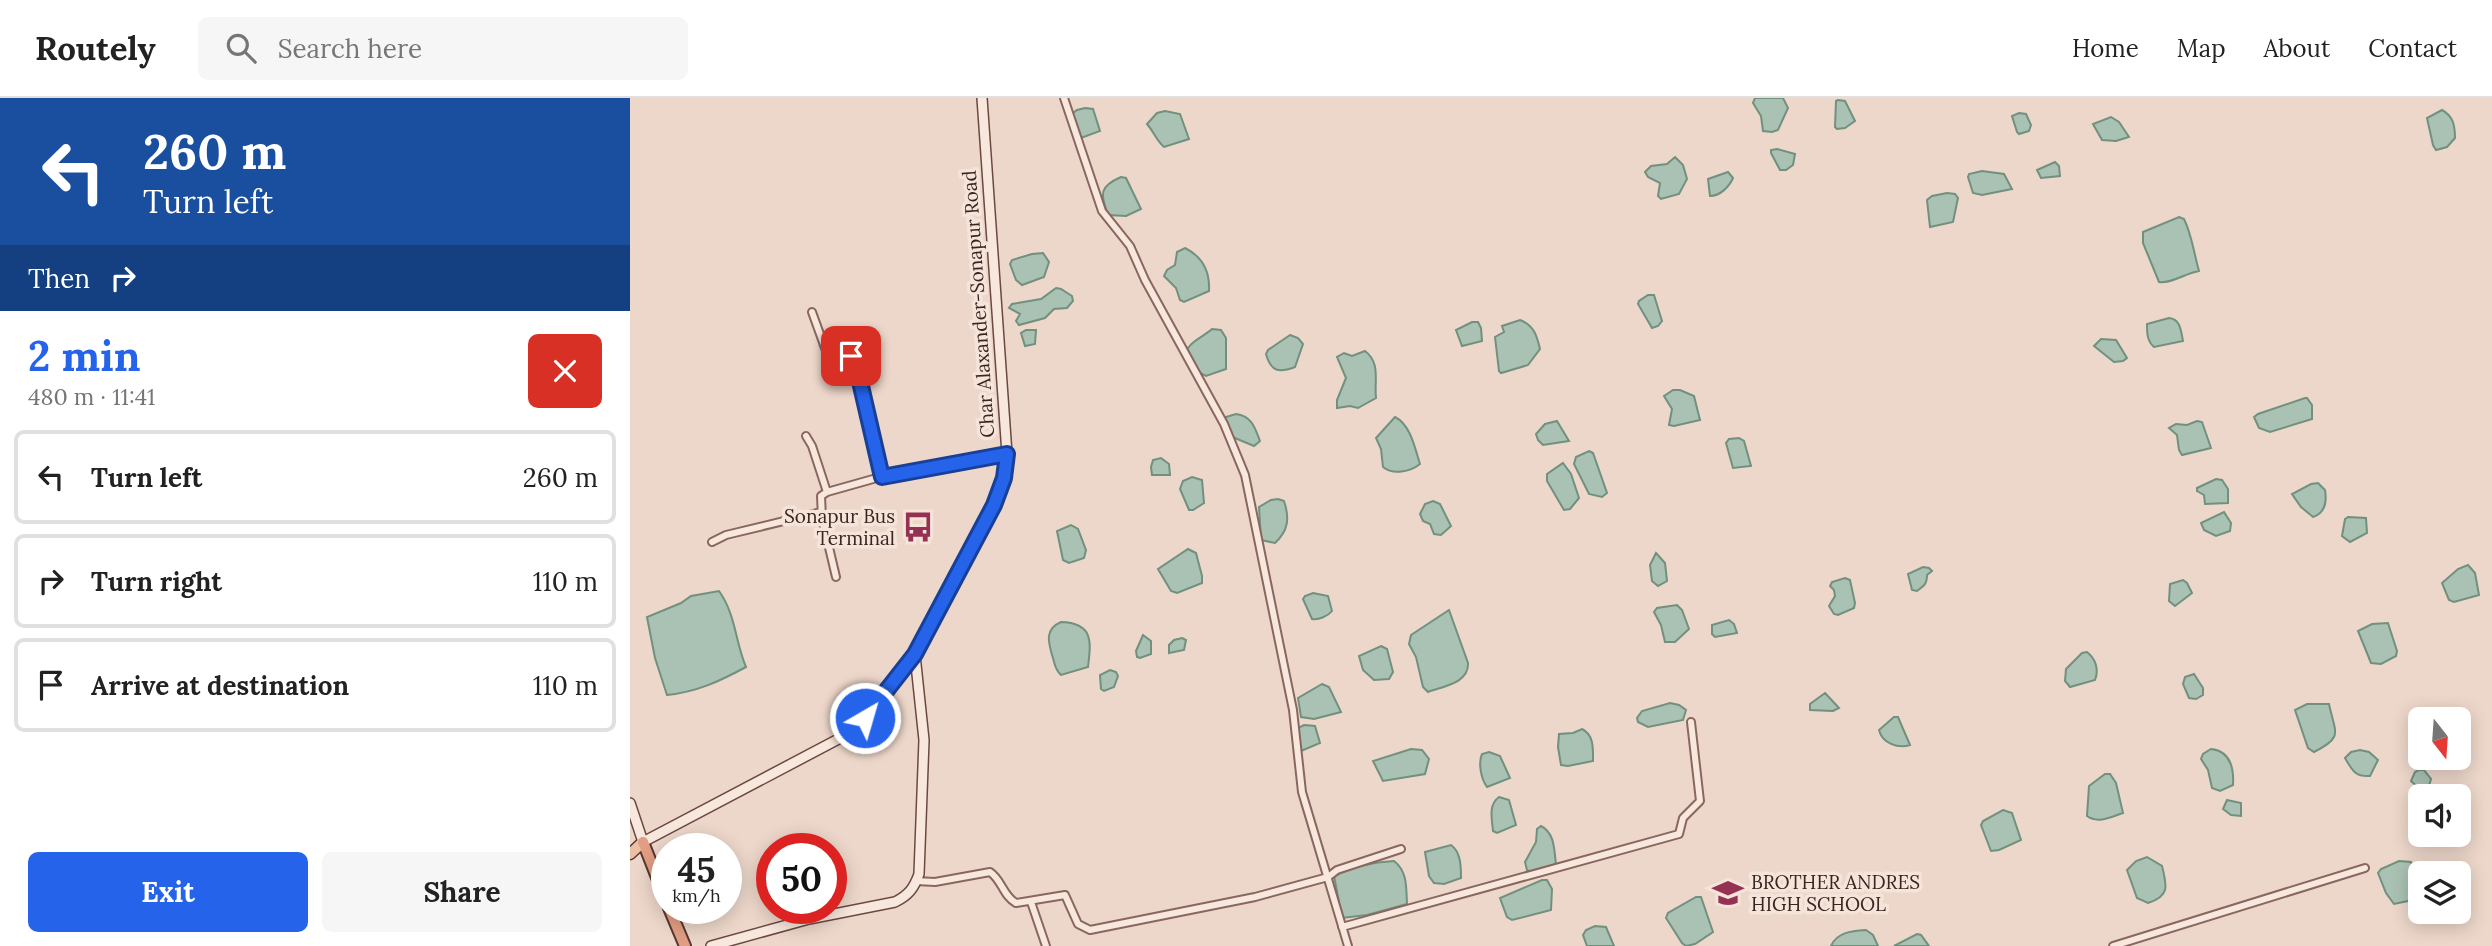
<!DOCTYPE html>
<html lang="en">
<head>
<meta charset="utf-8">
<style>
  :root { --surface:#fff; --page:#f6f6f6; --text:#222; --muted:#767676; --line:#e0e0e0; --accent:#2563eb }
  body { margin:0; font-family:Lora,serif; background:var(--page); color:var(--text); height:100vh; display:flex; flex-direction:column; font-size:26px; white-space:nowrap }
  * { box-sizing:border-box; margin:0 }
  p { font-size:23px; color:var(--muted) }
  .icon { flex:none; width:38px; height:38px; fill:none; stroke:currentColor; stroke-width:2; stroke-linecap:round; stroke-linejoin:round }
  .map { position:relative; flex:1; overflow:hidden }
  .sheet { display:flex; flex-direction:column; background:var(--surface); width:630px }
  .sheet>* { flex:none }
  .guide { background:#1a4fa0; color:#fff; overflow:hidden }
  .needle { width:46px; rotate:163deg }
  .tools { position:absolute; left:1778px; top:609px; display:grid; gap:14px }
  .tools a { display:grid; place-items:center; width:63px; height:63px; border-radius:10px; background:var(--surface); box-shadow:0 4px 18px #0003; font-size:35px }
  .speed { position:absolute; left:21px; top:735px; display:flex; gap:14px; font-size:35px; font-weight:700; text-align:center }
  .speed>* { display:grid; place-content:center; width:91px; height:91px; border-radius:50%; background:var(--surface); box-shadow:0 4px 18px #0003; line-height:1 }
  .speed small { font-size:18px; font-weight:400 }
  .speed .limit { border:10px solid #d22; background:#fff; color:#111 }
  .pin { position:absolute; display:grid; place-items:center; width:60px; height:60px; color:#fff; margin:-30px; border-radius:14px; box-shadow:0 4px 10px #0006 }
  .me { position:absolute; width:77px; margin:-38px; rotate:38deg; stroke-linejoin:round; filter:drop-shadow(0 0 5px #0008) }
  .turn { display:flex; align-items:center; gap:24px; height:147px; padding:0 28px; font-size:32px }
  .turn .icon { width:91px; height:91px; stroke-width:2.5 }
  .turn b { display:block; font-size:49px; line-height:60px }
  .then { display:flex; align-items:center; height:66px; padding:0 28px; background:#0003; gap:14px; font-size:26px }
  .round { display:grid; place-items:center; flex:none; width:74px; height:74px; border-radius:10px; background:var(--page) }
  .overview { display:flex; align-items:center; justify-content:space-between; height:119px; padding:0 28px }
  h1 { font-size:42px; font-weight:800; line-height:52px; color:var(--accent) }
  .primary-button { display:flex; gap:14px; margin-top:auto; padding:14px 28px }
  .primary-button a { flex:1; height:80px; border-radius:10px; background:var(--accent); color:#fff; font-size:28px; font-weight:800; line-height:80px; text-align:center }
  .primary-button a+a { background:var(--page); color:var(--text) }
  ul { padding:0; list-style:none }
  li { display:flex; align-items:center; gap:21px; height:94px; margin:0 14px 10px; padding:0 14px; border:4px solid var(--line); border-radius:10px }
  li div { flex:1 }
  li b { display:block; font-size:26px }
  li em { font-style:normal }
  header { display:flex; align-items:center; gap:42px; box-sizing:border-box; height:98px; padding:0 35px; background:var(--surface); border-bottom:2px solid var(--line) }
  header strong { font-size:33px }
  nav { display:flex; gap:38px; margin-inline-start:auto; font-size:24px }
  .search { width:490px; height:63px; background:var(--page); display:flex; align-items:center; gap:18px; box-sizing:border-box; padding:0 24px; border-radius:10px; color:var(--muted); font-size:26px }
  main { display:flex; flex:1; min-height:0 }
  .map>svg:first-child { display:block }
</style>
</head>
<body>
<header>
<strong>Routely</strong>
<div class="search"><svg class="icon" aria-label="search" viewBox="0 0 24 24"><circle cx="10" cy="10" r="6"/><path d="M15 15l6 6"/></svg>Search here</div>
<nav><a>Home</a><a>Map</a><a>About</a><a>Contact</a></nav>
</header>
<main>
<section class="sheet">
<div class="guide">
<div class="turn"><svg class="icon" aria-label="left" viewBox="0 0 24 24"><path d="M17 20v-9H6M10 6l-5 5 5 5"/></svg><div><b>260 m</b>Turn left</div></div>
<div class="then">Then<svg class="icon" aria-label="right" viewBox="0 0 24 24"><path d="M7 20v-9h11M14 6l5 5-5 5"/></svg></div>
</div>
<div class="overview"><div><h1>2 min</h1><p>480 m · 11:41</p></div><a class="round" style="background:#d93025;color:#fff"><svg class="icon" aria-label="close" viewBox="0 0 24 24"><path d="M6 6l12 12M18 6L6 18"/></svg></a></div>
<ul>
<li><svg class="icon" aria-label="left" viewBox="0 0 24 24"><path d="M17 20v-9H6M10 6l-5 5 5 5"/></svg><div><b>Turn left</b></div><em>260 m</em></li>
<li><svg class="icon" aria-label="right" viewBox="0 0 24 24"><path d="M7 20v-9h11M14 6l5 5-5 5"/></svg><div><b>Turn right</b></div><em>110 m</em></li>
<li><svg class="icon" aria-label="arrive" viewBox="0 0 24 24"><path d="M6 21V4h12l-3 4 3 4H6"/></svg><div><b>Arrive at destination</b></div><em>110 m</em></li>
</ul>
<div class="primary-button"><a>Exit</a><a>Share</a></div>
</section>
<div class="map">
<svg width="1862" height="848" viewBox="0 0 1862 848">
  <rect width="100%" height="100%" fill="#edd7ca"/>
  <path fill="#aac2b3" stroke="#71907e" stroke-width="2" d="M1125 0H1153L1158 10 1148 32 1142 34 1133 33 1131 18 1123 5Z
    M1208 2 1215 3 1225 23 1215 30 1207 31 1205 29 1206 3Z
    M455 10 463 11 470 33 451 40 447 39 439 18 447 12Z
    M1812 12C1823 18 1825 27 1825 40L1817 49 1806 52 1803 47 1797 20Z
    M535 13 550 16 559 41 534 49C526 42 524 34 517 26L527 15Z
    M1389 15 1396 16 1401 27 1399 33 1389 36 1387 34 1382 18Z
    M1481 19 1489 24 1499 39 1486 43 1472 42 1463 26Z
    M1147 51 1165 56 1163 67 1156 72H1150L1141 55V52Z
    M1045 59 1053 67 1057 81 1049 96 1031 101 1028 98 1030 85 1018 79 1015 74 1021 68 1037 66Z
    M1425 64 1429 68 1430 78 1411 80 1407 72Z
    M1352 73 1374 76 1382 91 1352 97 1343 95 1338 79 1339 76Z
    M1098 74 1103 80C1099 89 1090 98 1080 98L1078 81Z
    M491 79 496 80 511 111 496 118 478 117C471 96 468 89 491 79Z
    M1317 95 1325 96 1328 100 1323 124 1300 129 1297 102 1302 98Z
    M1549 119 1554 121C1562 137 1564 156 1569 173 1556 175 1541 186 1529 184L1513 145V134Z
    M555 150C573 159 580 175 579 193L554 204 550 202 546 190 534 178 537 172 545 167 547 154Z
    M413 155 419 164 414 179 392 187 386 182 380 166 382 162 402 156Z
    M426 190 431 191 442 198 443 203 437 210 424 211 415 220 389 227 386 223 390 216 379 210 382 206 411 201Z
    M1018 197H1024L1032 223 1028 228 1022 230 1008 206 1009 203Z
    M1539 220C1551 221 1551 234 1553 243L1524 249C1517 243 1517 235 1517 226Z
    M890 222C904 227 907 238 910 251L898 267 871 275 869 273 865 239 874 234 872 228Z
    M842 224H848L851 230 852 243 832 248 826 232Z
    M582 231 591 232 596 240V271L576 278 568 274 555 255C559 244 573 239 582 231Z
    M396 232H406L405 246 395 248 391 235Z
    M660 237 668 240 673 246 665 269C649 275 641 274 636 256L638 252Z
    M1471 241 1486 242 1497 260 1493 263 1484 264 1464 248Z
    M735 253C751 265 744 283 746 300L728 310 720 308 707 310V302L716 280 707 259 714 255 722 258Z
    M1043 292H1050L1064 298 1070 322 1044 328 1039 327 1042 311 1034 298Z
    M1675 300H1677L1682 307V321L1640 334 1629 330 1624 319 1628 316Z
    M606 316C622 318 625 330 630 343L624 348 600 338 593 320Z
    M765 319C781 327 785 351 790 366 780 374 763 377 753 369L751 351 746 340Z
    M927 323 939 343 913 347 908 342 906 336 915 326Z
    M1567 323 1572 324 1581 350 1552 357 1549 352 1547 337 1539 330 1546 326 1557 327Z
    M1109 340 1114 343 1121 368 1103 370 1096 345 1099 341Z
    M959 353 963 355 977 395 972 399 959 396 944 366 946 359Z
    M531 360 539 366 540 377H522L521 369 523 362Z
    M933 365 941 376 949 400 940 411 934 412 917 383V376Z
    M562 379 572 382 574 405 563 412H559L550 391 553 383Z
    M1586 381 1592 382 1598 391V405L1575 406 1574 397 1567 393V390Z
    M1688 385 1695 392C1697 404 1695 415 1683 419L1671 409 1662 396 1681 386Z
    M648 401 654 403C660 421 658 433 645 445L631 442 629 409 641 402Z
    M803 403 810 406 821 428 811 437 804 436 800 426 793 423 790 416 795 406Z
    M1594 414 1601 425 1600 433 1586 438 1574 432 1571 425Z
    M1718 419 1736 420 1737 435 1720 444 1712 438 1715 421Z
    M441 427 448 431 456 452 454 460 439 465 433 462 427 433Z
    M558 451 566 455 572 478V485L547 495 541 493 528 471Z
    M1026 455 1035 465 1037 483 1028 488 1022 483 1020 467Z
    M1838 467 1845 475 1849 497 1824 504 1819 502 1812 485 1828 471Z
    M1293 469 1299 470 1302 473 1297 477C1297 486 1294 488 1287 493L1282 492 1278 476Z
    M1215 480 1220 482 1225 505 1224 510 1208 517 1204 516 1199 508 1205 498 1204 492 1200 488 1202 484Z
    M1553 482 1557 485 1562 495 1545 508 1539 503 1540 486Z
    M89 493C106 517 105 543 116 569 90 583 67 594 37 597L25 560 17 519 51 505 61 498Z
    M683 495 698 498 702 513C698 518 689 522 682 521L673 501 675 498Z
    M1047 507 1052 512 1059 531 1045 544H1035L1031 527 1024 514 1027 510Z
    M819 512 838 565C839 585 814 588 798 594L793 589 786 559 779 546 781 537Z
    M1099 522 1104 526 1107 535 1085 539 1082 536V527Z
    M431 524C464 525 461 544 458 569L431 577C424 571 425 565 422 557 418 543 415 531 431 524Z
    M1758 525 1767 553 1766 558 1751 566 1741 565 1728 533 1742 526Z
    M513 537 521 543V556L510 560 507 559 506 553Z
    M552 540 556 542 554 552 539 555V547L544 542Z
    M751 548 757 551 763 574 759 581 744 582 733 572 729 558Z
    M1457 554C1466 561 1469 572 1465 582L1440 589 1435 583 1436 571 1452 555Z
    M480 572 486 574 488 578 484 589 474 593 471 591 470 577Z
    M1564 576 1573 590V597L1566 601 1559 600 1553 586 1555 579Z
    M692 586 699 589 711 614 684 621 671 619 668 600Z
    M1195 595 1209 610 1203 613 1180 612V606Z
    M1040 605 1049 607 1056 612 1053 622 1018 629 1008 624 1007 620 1012 613Z
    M1677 606H1699C1705 635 1714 639 1684 654L1678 650 1665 612Z
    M1264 619H1268L1280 647C1268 651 1252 645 1249 632Z
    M674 627 685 628 690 645 671 653 668 630Z
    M952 631C964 637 963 650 963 663L938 668 931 667 928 649 929 636 943 635Z
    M781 651 792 652 799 661 795 676 753 683 743 663Z
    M1581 651C1600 653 1604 670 1603 687L1590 693 1582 690 1578 672 1571 661 1573 656Z
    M1730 652 1739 654 1748 662 1740 678C1725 679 1722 672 1715 660L1721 654Z
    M859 654 870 658 880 680 857 689C851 681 848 665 852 656Z
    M1789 672H1794L1801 681 1797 694H1793L1781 683 1785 674Z
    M1475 676H1480L1486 685 1493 715C1481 719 1468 726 1457 718L1459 688Z
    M869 699 879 702 886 727 867 735 863 733C862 721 858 707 869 699Z
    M1597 702 1611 705V718L1601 717 1593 711Z
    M1373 712 1382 715 1391 742 1369 752 1361 753 1351 727 1353 723Z
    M911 728C925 735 924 752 926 766L901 774 897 772 895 764 906 744 907 731Z
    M821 747C831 754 831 769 831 780L814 786 804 785 799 778 795 754Z
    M1517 759 1532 768C1537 788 1540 798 1518 805L1507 800 1497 772 1506 763Z
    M764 763C778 774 776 790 777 806L737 817 712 820 704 778C722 769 744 764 764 763Z
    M1769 763 1781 764 1786 786V795L1778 803 1764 806 1756 795 1748 775 1751 771Z
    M912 782H917L922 791 921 812 882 822 877 819 870 800Z
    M1066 799H1071L1083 834 1065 846 1056 848 1052 845 1036 820 1038 815Z
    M965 828 976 829 984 848H957L953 837 956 832Z
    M1236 832 1243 837 1248 848H1201C1207 834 1222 833 1236 832Z
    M1287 836 1291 837 1299 848H1264Z"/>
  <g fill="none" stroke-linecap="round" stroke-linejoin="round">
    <g stroke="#89675f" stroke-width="10">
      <path id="minor" d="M434 0 472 113 500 148 515 182 594 326 615 377 663 612 672 694 718 848
        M182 214 199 261 221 258 225 262 252 379
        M176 338 182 348 197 394
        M82 444 96 437 191 414
        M206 479 192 420 191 398 197 394 268 374 377 356
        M286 783 305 784 360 774C372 782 373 798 386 805L435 797 448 826 460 832 625 799 698 779 707 772 771 751
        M401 804 416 848
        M712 829 1049 736 1053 720 1070 703 1061 624
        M1483 848 1735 770"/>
    </g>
    <g stroke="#6b4942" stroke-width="12">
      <path id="secondary" d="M0 705 13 744 218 636C270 591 299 529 331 469 350 432 372 398 377 356L352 0
        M81 848 179 821 265 804C279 797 284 790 289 776L294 642 285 557"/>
    </g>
    <g stroke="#573832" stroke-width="13">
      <path id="primary" d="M0 756 13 744"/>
    </g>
    <g stroke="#573832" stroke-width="14">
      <path id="trunk" d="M13 744 37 805
        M39 810 55 848"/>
    </g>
    <use href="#minor" stroke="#f8e7dd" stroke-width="6"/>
    <use href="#secondary" stroke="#f8e7dd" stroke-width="9"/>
    <use href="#primary" stroke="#edbfa5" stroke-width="10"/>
    <use href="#trunk" stroke="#e29e82" stroke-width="10"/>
  </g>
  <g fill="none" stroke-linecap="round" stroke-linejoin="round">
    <g stroke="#184099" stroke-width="18">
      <path id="route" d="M221 258 225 262 252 379 377 356 374 380 364 407 285 556 235 620"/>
    </g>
    <use href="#route" stroke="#2563eb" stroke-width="12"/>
  </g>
  <defs>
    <g id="bus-bare" transform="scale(2.415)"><path d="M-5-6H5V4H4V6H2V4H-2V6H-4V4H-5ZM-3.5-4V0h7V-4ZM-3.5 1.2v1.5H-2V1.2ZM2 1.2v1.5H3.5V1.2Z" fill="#953153" stroke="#f5e4d9" stroke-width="2.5" paint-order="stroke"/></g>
    <g id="school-bare" transform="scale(2.415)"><path d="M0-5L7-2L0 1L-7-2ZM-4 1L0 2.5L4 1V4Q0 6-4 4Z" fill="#953153" stroke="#f5e4d9" stroke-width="2.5" paint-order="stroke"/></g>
  </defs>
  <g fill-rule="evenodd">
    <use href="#bus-bare" x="288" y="429"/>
    <use href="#school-bare" x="1098" y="795"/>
  </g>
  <g text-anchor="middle" stroke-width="7" stroke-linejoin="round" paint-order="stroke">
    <g font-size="19" fill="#3a2521" stroke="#f5e4d9">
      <text transform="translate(348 206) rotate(-94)" y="7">Char Alaxander-Sonapur Road</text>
    </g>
    <g font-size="19" fill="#3a2521" stroke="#f5e4d9" text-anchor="end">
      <text x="265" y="425">Sonapur Bus<tspan x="265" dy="22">Terminal</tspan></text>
      <text x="1121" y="791" text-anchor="start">BROTHER ANDRES<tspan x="1121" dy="22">HIGH SCHOOL</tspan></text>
    </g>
  </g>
</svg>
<div class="tools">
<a><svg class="needle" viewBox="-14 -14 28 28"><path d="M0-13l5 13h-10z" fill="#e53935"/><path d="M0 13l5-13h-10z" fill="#767676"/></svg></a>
<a><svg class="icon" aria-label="sound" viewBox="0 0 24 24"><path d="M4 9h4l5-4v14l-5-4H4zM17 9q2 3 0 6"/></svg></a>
<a><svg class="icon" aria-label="layers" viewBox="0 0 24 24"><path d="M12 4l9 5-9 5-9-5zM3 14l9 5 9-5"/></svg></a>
</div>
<div class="speed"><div>45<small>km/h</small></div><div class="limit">50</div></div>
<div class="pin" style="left:221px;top:258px;background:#d93025"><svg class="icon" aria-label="arrive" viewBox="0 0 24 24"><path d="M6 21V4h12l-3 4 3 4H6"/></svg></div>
<svg class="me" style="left:235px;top:620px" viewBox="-20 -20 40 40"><circle r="17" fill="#2563eb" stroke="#fff" stroke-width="3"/><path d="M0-11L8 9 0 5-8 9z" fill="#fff"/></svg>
</div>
</main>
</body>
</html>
